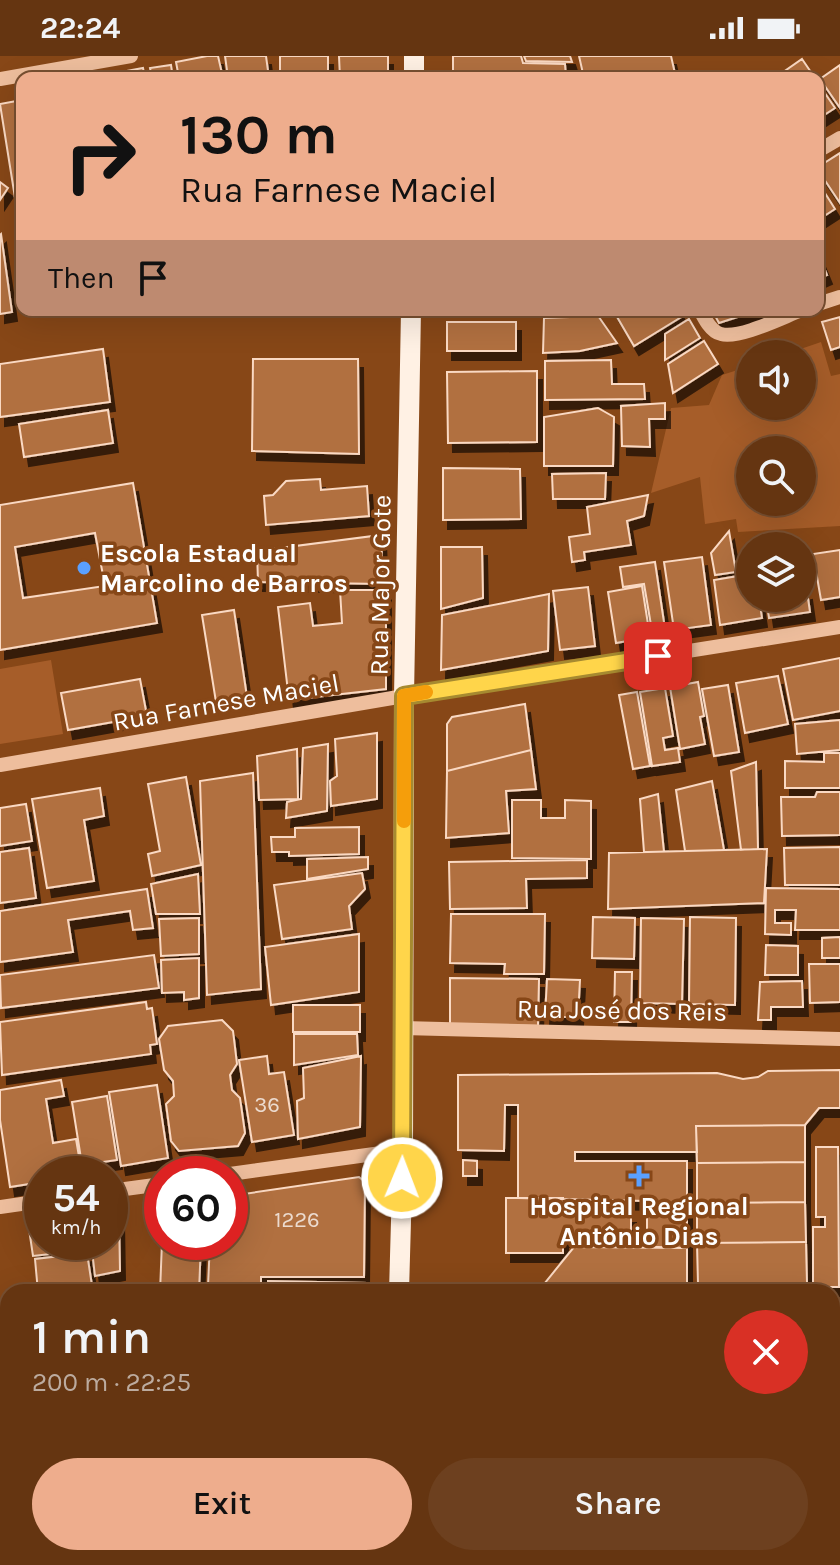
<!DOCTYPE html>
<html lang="en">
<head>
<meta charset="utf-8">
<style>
  :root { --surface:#653511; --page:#6d401f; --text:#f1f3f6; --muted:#bcab9f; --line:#795031; --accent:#eead8d }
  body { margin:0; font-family:Karla,sans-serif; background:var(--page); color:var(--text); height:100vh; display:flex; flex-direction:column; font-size:30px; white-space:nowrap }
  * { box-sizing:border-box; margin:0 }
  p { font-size:26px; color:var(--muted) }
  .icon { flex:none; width:44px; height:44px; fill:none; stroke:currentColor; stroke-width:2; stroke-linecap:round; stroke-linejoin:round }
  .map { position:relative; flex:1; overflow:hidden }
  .side { position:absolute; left:0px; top:1228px; width:840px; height:282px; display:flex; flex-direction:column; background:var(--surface); border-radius:24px 24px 0 0; box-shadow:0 8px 32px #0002,0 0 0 2px var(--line) }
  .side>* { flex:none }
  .top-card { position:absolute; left:16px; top:16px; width:808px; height:244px; border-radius:16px; box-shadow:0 8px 32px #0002,0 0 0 2px var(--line); background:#eead8d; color:#111; overflow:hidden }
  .buttons { position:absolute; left:736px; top:284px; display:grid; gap:16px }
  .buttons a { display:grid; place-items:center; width:80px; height:80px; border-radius:50%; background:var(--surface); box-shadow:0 8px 32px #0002,0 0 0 2px var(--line); font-size:40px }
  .speed { position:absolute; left:24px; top:1100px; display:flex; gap:16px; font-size:40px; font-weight:700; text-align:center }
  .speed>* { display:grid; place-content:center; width:104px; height:104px; border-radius:50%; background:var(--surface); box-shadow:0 8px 32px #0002,0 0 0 2px var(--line); line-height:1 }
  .speed small { font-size:20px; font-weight:400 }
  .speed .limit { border:12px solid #d22; background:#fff; color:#111 }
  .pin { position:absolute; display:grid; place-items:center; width:68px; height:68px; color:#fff; margin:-34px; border-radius:16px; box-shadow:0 4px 12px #0006 }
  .me { position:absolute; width:88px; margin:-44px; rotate:1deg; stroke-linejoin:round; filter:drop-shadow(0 0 6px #0008) }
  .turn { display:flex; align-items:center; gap:28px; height:168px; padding:0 32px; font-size:36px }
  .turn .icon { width:104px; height:104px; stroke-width:2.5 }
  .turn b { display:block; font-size:56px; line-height:68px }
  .then { display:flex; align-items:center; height:76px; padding:0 32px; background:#0003; gap:16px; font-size:30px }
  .round { display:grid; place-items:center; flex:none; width:84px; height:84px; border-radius:42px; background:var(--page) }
  .summary { display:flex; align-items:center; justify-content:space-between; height:136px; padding:0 32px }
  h1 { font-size:48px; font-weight:600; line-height:60px }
  .cta { display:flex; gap:16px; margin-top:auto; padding:16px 32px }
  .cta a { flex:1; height:92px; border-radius:48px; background:var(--accent); color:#111; font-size:32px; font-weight:600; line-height:92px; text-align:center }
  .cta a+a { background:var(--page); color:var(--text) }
  .status { display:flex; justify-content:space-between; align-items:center; height:56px; padding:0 40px; background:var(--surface); direction:ltr }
  .status svg { height:22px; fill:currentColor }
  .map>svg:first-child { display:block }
</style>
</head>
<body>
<div class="status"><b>22:24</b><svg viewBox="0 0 49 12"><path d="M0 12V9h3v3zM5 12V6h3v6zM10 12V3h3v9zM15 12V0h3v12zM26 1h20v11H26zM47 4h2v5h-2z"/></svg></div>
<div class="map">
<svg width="840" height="1509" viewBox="0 0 840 1509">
  <defs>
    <filter id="shadow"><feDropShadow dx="5" dy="9" stdDeviation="0" flood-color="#0009"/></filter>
  </defs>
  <rect width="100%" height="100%" fill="#874717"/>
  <path fill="#a65d29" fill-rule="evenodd" d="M821 286 831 320 840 318V470L738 476 736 463 705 468 700 421 651 437 671 352 709 349 722 319 750 310V350H802V298H786ZM750 394H802V446H750Z
    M51 604 63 678 0 688V613Z
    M0 1283 8 1340V1502H31L32 1509H0Z"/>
  <path fill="#b16f3f" stroke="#fad9c3" stroke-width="2" fill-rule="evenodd" filter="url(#shadow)" d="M207 0H218L223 22H179L176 6Z
    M225 0H266L269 22H228Z
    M280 0H328V22H280Z
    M339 0H388V22H340Z
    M453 0H521L523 7 565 8 566 22H453Z
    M524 0H570L572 6 526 5Z
    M579 0H671L676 22H584Z
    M802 3 815 22H781L779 19Z
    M171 9 173 22H152L150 12Z
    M840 9V52L820 23Z
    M143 12 145 22H106L105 19Z
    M818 27 835 52 818 63Z
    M22 44V148H16L0 48Z
    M840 97V147L818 114V111Z
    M0 126 8 132 0 144Z
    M818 126 835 153 818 164Z
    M1 178 12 256 0 258V179Z
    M820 202 827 219 818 223V203Z
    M594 254 617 287 580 295 543 297 544 262 570 261Z
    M613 254H679L683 260 634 290Z
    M712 254H759L719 267Z
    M840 261V291L831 294 822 266Z
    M689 263 700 282 665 304V278Z
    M447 266H516V295H447Z
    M704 285 718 308 673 337 668 308Z
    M103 293 110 346 0 361V308Z
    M253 303H358L359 398 252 395Z
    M611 304 612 328H644L645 343 545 344V305Z
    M537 315V386L448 387 447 316Z
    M665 347V363H649L650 391 622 390 621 350Z
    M598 352 614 361 613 410H544V361Z
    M108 354 113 387 24 401 19 368Z
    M443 412 520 413 521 463 443 464Z
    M606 417 605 443H553L552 418Z
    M320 423 321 434 367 430 369 460 266 469 264 440 273 439 286 425Z
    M133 427 157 567 0 594V449ZM95 477 105 530 23 542 15 491Z
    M648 439 644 460 627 465 631 489 584 496 585 504 572 506 569 481 590 478 587 451Z
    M729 475 736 516 715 519 711 497Z
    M381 479 383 528 258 526 257 495Z
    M441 491H482L483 542 441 553Z
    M840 494V541L821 544 813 498Z
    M702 501 711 569 674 574 664 506Z
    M655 506 665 573 652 575 644 528 623 531 620 511Z
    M750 518V542H759L762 562 720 569 714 524Z
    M642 530 650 581 616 587 608 536Z
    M588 531 595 590 560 594 553 535Z
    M340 534H386V633L289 644 278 551 310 547 313 570 342 567Z
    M807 535 810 556 769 562 766 542H802V536Z
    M549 538 548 595 441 614 442 559Z
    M234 554 247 641 216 646 202 559Z
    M840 602V655L793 664 783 613Z
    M778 620 788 668 745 677 736 627Z
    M140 623 147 660 68 674 61 637Z
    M698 626 704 660 700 661 705 688 680 693 670 631Z
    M728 629 739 696 714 700 702 633Z
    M665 632 673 680 663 682 665 694 678 692 680 706 652 710 640 636Z
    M637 636 650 710 633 713 619 639Z
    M525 648 531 694 447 715V668L452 661Z
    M840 664V694L797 698 795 668Z
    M377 677V743L331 750 330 725 337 720 335 683Z
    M328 688 327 755 286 762 287 746 301 743 303 692Z
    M297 693 298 743 259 744 257 700Z
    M531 694 536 733 506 735 509 777 446 782 447 715Z
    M824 697H840V732H785V705L824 706Z
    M756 706 758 793 741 794 731 715Z
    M253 717 261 933 207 939 200 725Z
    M186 721 201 809 152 820 148 798 160 795 148 728Z
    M712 725 724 794 685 795 676 734Z
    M100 732 104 760 84 764 94 825 47 832 32 743Z
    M817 736H840V779L782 780 781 741H815Z
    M658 738 664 796H644L640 743Z
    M512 744H541V762H565V744L591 745V803L512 802Z
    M26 748 32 785 0 790V752Z
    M359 771V798L289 800V796H272L271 781H295V772Z
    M840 791V829H785L784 792Z
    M29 792 36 842 0 847V796Z
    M767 793 764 847 608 853 609 797Z
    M368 801V813L307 823V803Z
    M587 804V822L526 823 527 852 450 853 449 806Z
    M362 817 365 833 349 850 352 873 282 883 274 829Z
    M198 818 200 858H156L151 828Z
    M766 832 840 833V874H795L796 854H775V867H791V879L765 878Z
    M147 833 153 872 133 874 130 855 68 864 73 896 0 906V855Z
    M451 858H545L544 918H504L505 908 450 907Z
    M593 861 635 862 634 903 592 902Z
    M690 861 736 862 735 949 689 948Z
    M199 862V898L161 900 159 863Z
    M641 862 684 863 682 948 640 947Z
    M359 878V936L271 949 265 891Z
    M840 881V902H822V882Z
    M766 889 798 890V919H765Z
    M154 899 159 932 1 952 0 919Z
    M199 902V942L184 944V936L162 937 161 904Z
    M809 908H840V946L810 947Z
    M615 916H632L631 966H614Z
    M450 922 539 923 538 970 450 969Z
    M547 923 580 924 578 961H545Z
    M802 925 803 951H771V964H758L760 926Z
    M146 946 147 953 152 952 157 988 150 989 151 998 2 1019 0 966Z
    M293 949H360V976H293Z
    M222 964 233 975 237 1008 230 1019 232 1034 240 1042 245 1077 238 1090 179 1095 171 1085 166 1048 174 1040 173 1025 164 1014 159 983 168 970Z
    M294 978H357L358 999 294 1009Z
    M267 1000 269 1018 284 1016 294 1079 252 1086 239 1004Z
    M361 1000 360 1071 298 1083 297 1045 304 1042 303 1012Z
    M840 1014V1052H819L805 1069 696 1070 697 1096H575V1105H687V1192L647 1191V1145L518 1142V1049H505L504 1095 458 1094V1019L717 1017 743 1023 758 1021 768 1015Z
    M61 1024 64 1040 46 1043 53 1087 76 1083 82 1118H42V1126L10 1131 0 1064V1034Z
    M157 1029 168 1102 121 1110 109 1036Z
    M107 1040 117 1104 82 1109 72 1046Z
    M805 1069V1106L697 1107 696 1070Z
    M816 1091H838L839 1231H825V1236H813V1171H825V1161H816Z
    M463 1104 477 1105V1120H463Z
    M805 1106V1146L697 1147V1107Z
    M359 1121 365 1126 364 1221H261V1229L208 1230 210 1186H230V1140Z
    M506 1142H563V1158H631V1182H563V1197H506Z
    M805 1146 806 1186 697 1187V1147Z
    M119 1159 120 1215 95 1220 91 1186H110V1160Z
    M42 1171V1186H85L86 1194 33 1200 29 1173Z
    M162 1186H201L199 1236H160Z
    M806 1186 807 1227 698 1228 697 1187Z
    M574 1191 687 1192V1236H544V1228Z
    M87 1197 93 1236H38L35 1203Z
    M268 1225 366 1227V1236H268Z
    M807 1227V1236H698V1228Z
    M832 1343H839V1374H832Z
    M832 1436H835V1469H832Z
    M337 1502 338 1509H207L206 1503Z
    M444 1502H490L491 1507 506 1506V1509H444Z
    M508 1502H543L544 1509H509Z
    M549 1502H582L583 1509H550Z
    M592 1502H615V1509H592Z"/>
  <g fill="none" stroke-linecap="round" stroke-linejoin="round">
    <path stroke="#eebe9d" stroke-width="14" d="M0 23 131 0
      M818 95 840 82
      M818 248 840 241
      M700 254C704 262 711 276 721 278 740 283 783 261 802 254
      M0 709 404 640 840 571
      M403 972 840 983
      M230 1118 403 1094
      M110 1135 162 1128
      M0 1151 42 1145
      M0 1283 8 1340
      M31 1502 32 1509
      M810 1509 840 1504"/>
    <path stroke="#fff1e4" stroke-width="20" d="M414 22V0
      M399 1236 403 1094 404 640 411 254
      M392 1509V1502"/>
  </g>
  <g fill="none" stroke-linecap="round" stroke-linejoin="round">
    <g stroke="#a68a30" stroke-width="20">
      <path id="route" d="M402 1122 404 640 658 600"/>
    </g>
    <use href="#route" stroke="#ffd54a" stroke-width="14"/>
    <path stroke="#f59e0b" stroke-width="14" d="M404 765V640L426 636"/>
  </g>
  <g fill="#5aa0ff" stroke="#874717" stroke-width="3">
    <circle cx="84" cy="512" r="8"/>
    <path d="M635 1108h8v8h8v8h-8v8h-8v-8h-8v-8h8z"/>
  </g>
  <g text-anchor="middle" stroke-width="7" stroke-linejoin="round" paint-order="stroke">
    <g font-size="22" fill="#ecdbcf">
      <text x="267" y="1056">36</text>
      <text x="297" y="1171">1226</text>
    </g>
    <g font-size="26" font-weight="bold" fill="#fff" stroke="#874717" text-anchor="start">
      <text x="100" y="506">Escola Estadual<tspan x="100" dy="30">Marcolino de Barros</tspan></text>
      <text x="639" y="1159" text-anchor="middle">Hospital Regional<tspan x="639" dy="30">Antônio Dias</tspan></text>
    </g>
    <g font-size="26" fill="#fff" stroke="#874717">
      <text transform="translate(380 529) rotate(-89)" y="9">Rua Major Gote</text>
      <text transform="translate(226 646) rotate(-10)" y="9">Rua Farnese Maciel</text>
      <text transform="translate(622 954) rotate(1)" y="9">Rua José dos Reis</text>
    </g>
  </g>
</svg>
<div class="buttons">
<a><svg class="icon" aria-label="sound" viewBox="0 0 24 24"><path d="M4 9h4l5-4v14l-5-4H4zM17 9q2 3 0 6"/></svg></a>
<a><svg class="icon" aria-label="search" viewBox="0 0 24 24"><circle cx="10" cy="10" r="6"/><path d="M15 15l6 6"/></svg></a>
<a><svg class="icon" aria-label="layers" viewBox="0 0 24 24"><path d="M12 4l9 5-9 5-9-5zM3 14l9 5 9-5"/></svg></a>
</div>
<div class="speed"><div>54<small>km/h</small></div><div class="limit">60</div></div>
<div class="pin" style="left:658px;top:600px;background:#d93025"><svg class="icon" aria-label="arrive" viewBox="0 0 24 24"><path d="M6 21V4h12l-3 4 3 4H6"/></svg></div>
<svg class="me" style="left:402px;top:1122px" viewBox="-20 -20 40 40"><circle r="17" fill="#ffd54a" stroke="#fff" stroke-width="3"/><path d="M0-11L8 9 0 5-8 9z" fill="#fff"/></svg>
<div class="top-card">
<div class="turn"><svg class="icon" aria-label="right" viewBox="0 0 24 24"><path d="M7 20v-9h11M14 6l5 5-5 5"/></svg><div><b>130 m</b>Rua Farnese Maciel</div></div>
<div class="then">Then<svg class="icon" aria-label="arrive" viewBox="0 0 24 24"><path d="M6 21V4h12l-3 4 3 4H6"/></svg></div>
</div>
<section class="side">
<div class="summary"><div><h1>1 min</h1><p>200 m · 22:25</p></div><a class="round" style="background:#d93025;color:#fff"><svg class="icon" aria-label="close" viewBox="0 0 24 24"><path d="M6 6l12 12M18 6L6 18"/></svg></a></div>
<div class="cta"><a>Exit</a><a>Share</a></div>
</section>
</div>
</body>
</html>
